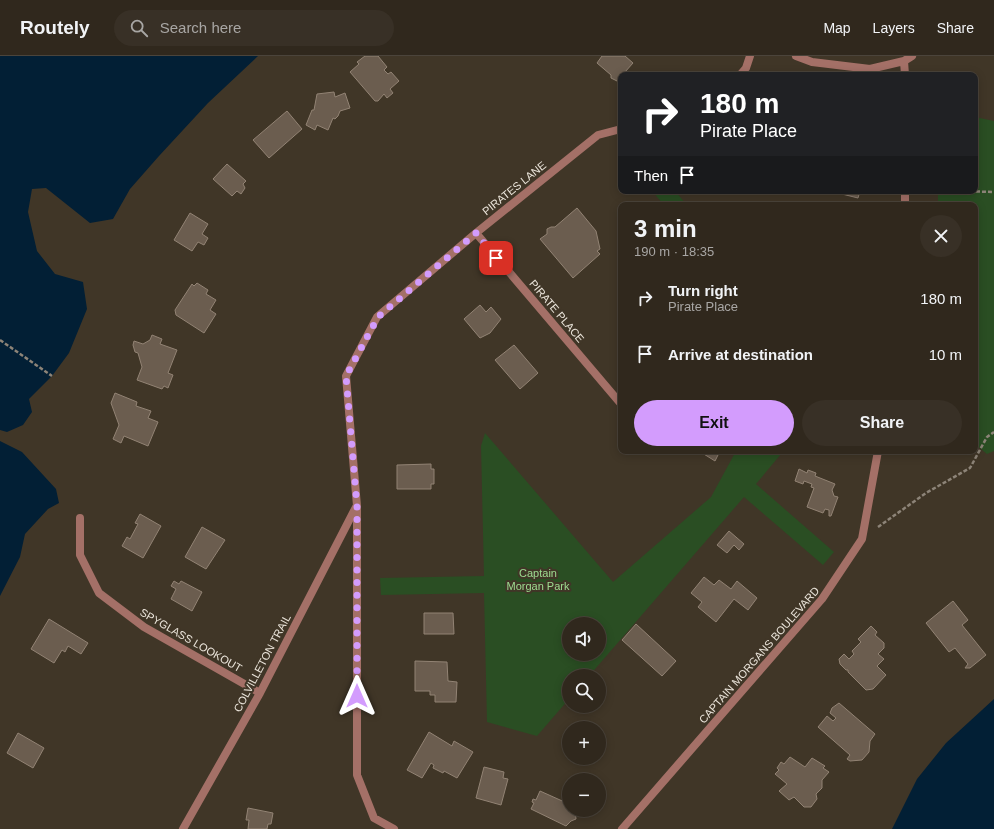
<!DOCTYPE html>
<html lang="en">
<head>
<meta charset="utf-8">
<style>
  :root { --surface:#30281d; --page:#383026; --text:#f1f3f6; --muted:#a8a6a4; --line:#4b443b; --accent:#d39cfd }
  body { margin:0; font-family:Helvetica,sans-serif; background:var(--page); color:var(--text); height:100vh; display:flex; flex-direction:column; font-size:15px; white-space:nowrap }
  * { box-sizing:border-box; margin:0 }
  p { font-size:13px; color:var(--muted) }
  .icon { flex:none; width:22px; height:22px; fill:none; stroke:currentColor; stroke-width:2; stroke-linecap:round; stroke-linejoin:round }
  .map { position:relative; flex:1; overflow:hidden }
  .sheet { position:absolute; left:618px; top:146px; width:360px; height:252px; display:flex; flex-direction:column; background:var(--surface); border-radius:8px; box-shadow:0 2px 10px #0003,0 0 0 1px var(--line) }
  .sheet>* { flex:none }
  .banner { position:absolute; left:618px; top:16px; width:360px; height:122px; border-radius:8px; box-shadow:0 2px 10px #0003,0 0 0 1px var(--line); background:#202124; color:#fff; overflow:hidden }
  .tools { position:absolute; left:562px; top:561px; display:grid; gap:8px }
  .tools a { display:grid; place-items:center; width:44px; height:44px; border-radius:50%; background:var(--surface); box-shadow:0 2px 10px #0003,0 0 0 1px var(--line); font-size:20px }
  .pin { position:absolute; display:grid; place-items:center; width:34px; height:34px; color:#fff; margin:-17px; border-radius:8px; box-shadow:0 2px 6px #0006 }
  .me { position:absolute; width:44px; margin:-22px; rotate:0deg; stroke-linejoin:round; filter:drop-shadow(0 0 3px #0008) }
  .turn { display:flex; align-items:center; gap:14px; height:84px; padding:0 16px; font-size:18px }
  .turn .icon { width:52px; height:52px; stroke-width:2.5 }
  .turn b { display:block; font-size:28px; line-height:34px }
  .then { display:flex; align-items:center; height:38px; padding:0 16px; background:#0003; gap:8px; font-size:15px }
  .round { display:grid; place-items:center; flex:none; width:42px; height:42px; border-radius:21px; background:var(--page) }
  .summary { display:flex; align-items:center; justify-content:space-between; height:68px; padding:0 16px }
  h1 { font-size:24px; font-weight:700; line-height:30px }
  .button { display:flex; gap:8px; margin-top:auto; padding:8px 16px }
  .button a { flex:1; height:46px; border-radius:24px; background:var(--accent); color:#111; font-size:16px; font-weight:700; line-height:46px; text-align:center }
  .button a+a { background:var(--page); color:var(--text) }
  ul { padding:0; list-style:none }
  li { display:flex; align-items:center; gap:12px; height:56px; padding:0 16px }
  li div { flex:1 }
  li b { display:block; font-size:15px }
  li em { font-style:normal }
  header { display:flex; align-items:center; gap:24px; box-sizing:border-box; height:56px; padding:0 20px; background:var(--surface); border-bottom:1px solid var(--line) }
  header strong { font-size:19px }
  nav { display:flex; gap:22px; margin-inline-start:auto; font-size:14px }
  .search { width:280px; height:36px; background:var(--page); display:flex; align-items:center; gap:10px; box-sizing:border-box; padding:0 14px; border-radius:22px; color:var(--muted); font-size:15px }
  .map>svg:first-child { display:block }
</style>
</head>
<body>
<header>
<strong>Routely</strong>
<div class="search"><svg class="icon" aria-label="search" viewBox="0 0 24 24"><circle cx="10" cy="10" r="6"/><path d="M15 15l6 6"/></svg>Search here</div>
<nav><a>Map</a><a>Layers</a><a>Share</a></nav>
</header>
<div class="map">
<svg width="994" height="773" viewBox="0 0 994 773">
  <rect width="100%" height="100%" fill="#403627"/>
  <path fill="#2a4e23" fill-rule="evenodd" d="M975 61 994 65V395L987 398 975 388V149H938V135H975Z
    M652 135H675L687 149H664Z
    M485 377 613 526 711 441 736 395H781V398L756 428 834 496 823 509 744 441 589 620H569V643L537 680 487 666 484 537 381 539 380 522 484 520 481 390ZM569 568H599V598H569Z"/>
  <path fill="#021f35" d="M0 0H258L208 47 159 100 130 133 113 163 90 167 46 132 32 133 28 156 37 195 55 218 83 226 87 253 69 297 52 320 29 343 32 356 23 369 7 376 0 374Z
    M0 385 22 396 56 433 59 447 48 453 25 478 20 501 0 540Z
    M994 643V773H892L917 723 946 687Z"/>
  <path fill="#6b5d4f" stroke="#928374" d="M365 0H378L387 11 384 14 388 18 391 16 399 25 390 33 393 37 387 42 384 38 378 45H375L350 16 359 8 357 6Z
    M602 0H625L633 7 617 25 611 22V19L597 7Z
    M334 36 335 41 345 37 350 52 340 55 338 60 335 63 333 62 328 74 317 69 315 74 306 69 312 54H314L317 38Z
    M287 55 302 73 269 102 253 84Z
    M227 108 246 125 243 128 245 132 241 138 237 135 232 140 213 123Z
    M839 135H860L858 142 838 137Z
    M577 152 596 175 600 193 597 195 600 198 573 222 540 183 547 178V173L551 171H555Z
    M190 157 208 168 202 178 208 182 204 189 198 186 192 195 174 184Z
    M197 227 208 234 206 238 216 244 210 254 216 258 204 277 176 259 175 254 192 228 194 230Z
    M480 249 486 256 491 251 501 263 490 277 480 282 464 263Z
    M152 279 162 283 160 288 177 294 168 317 173 319 168 332 164 330 162 333 137 324 142 311 138 297 135 296 133 289 134 285 143 288 150 284Z
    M514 289 538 317 520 333 495 304Z
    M115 337 137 346 136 350 151 355 148 362 158 366 148 390 124 380 121 387 113 383 119 369 111 347Z
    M699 395H720L715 405Z
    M431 408V413H434V428H431V433H397V409Z
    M799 413 807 417 808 414 816 417 815 420 835 428 832 434 834 440 838 441 831 460H829V454L825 453 823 457 807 451 814 432 811 431 812 428 804 425 803 428 795 425Z
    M140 458 161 470 143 502 122 490 127 481 130 483 138 468 135 467Z
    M202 471 225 484 206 513 185 501Z
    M729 475 744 488 739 494 734 489 727 497 717 489Z
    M704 521 714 529 719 524 731 533 737 525 757 542 748 554 734 543 716 566 698 551 702 546 691 537Z
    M174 525 179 528 181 525 202 536 192 555 171 543 176 533 171 530Z
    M953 545 968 564 962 569 986 599 970 612H965L968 608 955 592 949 596 926 567Z
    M424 557H453L454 578H424Z
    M49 563 88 587 81 598 68 590 65 596 62 594 54 607 31 593Z
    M636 568 676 605 662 620 622 584Z
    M871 570 877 576 875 579 884 587V592L878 598 884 603 877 610 886 619 873 633 866 634 848 616V614H846L840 608 839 603 844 598 849 603 854 598 852 595 861 586 858 583Z
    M415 605 447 606 448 625 457 626 456 646H435V639H430V635H415Z
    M839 647 875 678 870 685 869 696 862 704 850 705 847 703 850 699 818 671 827 660 833 665 836 662 830 657 832 652Z
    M429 676 452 690 454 685 473 696 457 722 444 715 443 717 433 712 434 709 431 707 422 722 407 714Z
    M18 677 44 692 33 712 7 697Z
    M790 701 805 711 812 702 825 710 823 712 829 716 822 724V732L816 738 817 743 811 751H804L794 741 789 744 779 735 787 728 775 718 779 714 777 712 781 706 784 708Z
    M484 711 504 716 503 722 508 723 501 749 476 742Z
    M540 735 569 748V754H575L576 763 571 765 566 770 531 753 534 747 532 746 533 743 536 744Z
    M248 752 273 757 271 768H268L267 773H248L249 764H246Z"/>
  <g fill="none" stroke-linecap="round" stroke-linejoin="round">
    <path stroke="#8d8478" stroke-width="2.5" stroke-dasharray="4 2" stroke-linecap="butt" d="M958 135 994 136
      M0 284 52 320
      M878 471 926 437 970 412 987 381 994 376"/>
    <path stroke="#a47067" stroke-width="8" d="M796 0 812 6 870 13 904 5
      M740 19 746 12 750 0
      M905 19 904 5 912 0
      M905 135V149
      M476 177 621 348
      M80 462V499L99 537 144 571 260 637
      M183 773 260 637 356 451
      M394 773 374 762 357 719V450L346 320 377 261 476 177 598 79 621 73
      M622 773 822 543 862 483 878 395"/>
  </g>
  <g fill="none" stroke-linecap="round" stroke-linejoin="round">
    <path stroke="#d39cfd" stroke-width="7" stroke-dasharray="0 12.6" d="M357 640V450L346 320 378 261 476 177 496 202"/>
  </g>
  <g text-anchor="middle" stroke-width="4" stroke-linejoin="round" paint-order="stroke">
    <g font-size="11" fill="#ebe5db" stroke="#403627">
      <text transform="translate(514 132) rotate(-39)" y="4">PIRATES LANE</text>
      <text transform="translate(557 255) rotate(50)" y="4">PIRATE PLACE</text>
      <text transform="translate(191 584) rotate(30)" y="4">SPYGLASS LOOKOUT</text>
      <text transform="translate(759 599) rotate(-49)" y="4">CAPTAIN MORGANS BOULEVARD</text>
      <text transform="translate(262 607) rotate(-62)" y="4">COLVILLETON TRAIL</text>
    </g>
    <g font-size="11" fill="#9ddb90" stroke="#403627">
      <text x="538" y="521">Captain<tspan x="538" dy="13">Morgan Park</tspan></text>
    </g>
  </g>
</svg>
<div class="tools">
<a><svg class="icon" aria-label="sound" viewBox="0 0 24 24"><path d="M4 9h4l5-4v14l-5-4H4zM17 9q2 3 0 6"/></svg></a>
<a><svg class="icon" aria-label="search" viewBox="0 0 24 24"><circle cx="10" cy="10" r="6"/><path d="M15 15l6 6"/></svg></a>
<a>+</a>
<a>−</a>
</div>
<div class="pin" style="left:496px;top:202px;background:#d93025"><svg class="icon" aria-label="arrive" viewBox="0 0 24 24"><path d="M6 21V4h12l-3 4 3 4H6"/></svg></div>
<svg class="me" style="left:357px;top:640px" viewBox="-20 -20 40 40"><path d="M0-17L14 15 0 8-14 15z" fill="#d39cfd" stroke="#fff" stroke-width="4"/></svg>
<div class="banner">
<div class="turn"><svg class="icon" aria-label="right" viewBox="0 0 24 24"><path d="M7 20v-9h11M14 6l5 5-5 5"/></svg><div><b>180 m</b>Pirate Place</div></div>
<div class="then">Then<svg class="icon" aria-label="arrive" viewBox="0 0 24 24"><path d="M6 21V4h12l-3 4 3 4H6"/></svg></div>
</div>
<section class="sheet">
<div class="summary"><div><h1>3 min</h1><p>190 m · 18:35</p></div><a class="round"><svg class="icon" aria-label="close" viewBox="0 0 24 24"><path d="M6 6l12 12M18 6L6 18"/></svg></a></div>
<ul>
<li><svg class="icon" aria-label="right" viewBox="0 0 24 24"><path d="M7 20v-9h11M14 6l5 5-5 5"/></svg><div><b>Turn right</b><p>Pirate Place</p></div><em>180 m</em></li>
<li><svg class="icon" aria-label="arrive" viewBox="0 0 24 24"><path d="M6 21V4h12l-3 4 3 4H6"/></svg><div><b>Arrive at destination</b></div><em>10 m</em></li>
</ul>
<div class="button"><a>Exit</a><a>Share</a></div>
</section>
</div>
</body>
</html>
